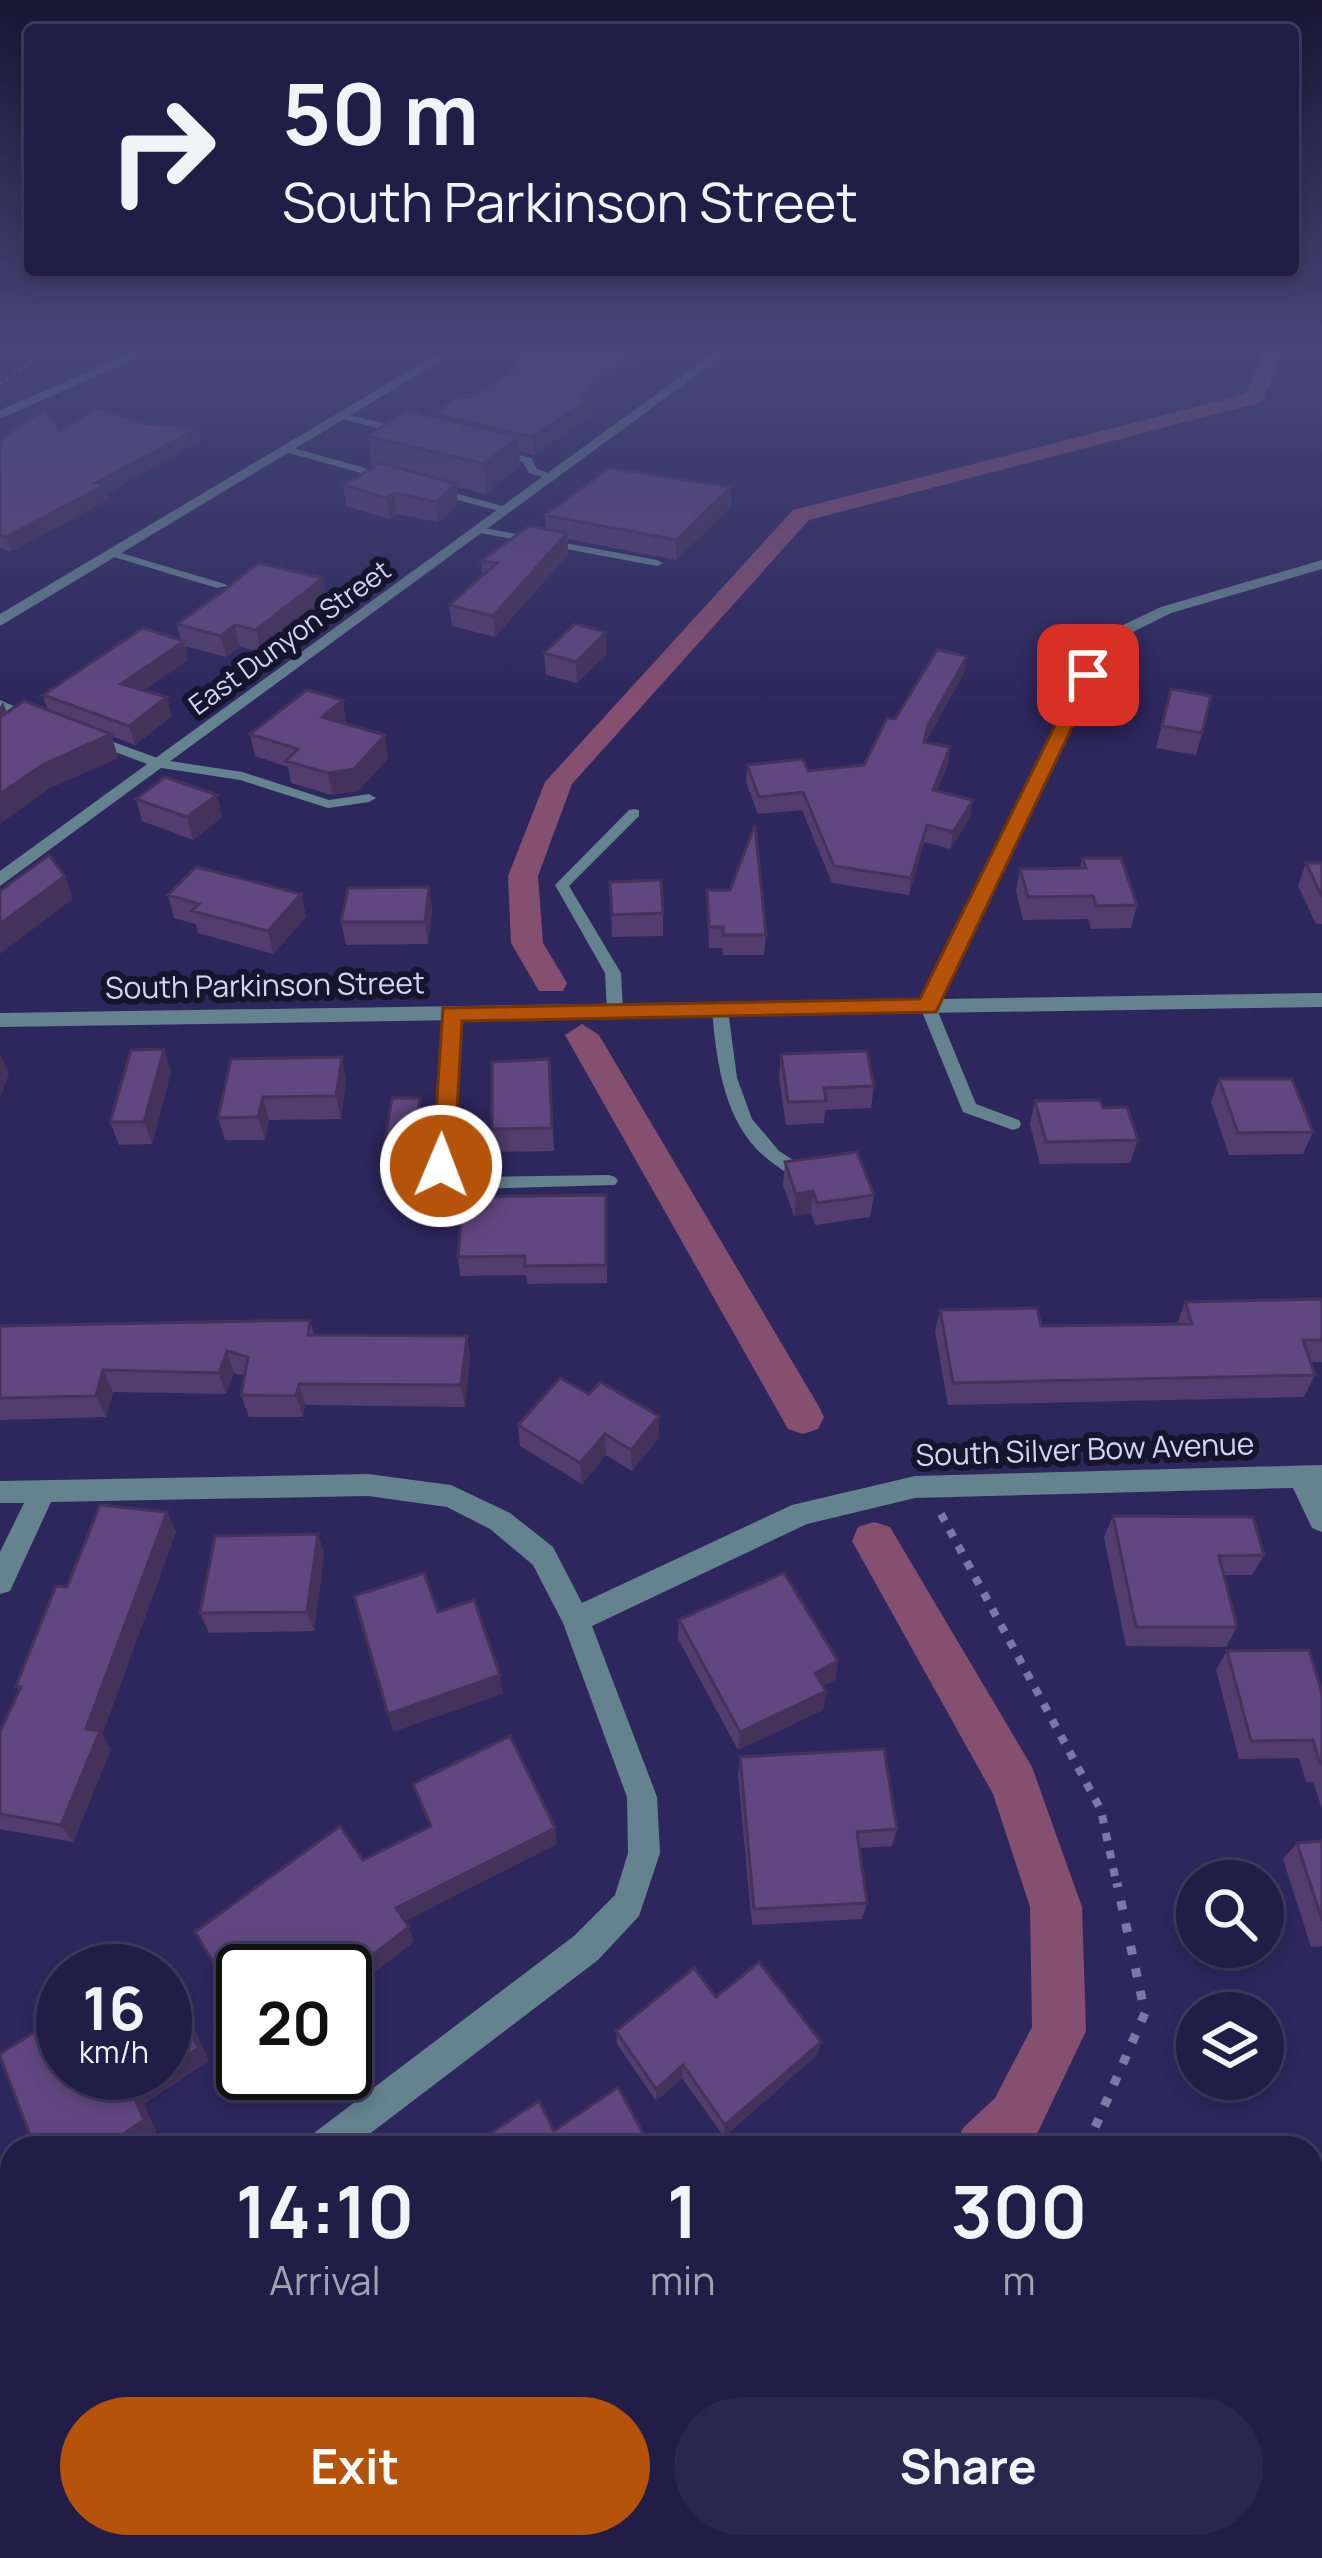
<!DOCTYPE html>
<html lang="en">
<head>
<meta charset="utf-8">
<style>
  :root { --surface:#221d46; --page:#2a264d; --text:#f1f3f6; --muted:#a2a2b3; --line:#3f3b5f; --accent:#b45309 }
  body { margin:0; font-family:Manrope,sans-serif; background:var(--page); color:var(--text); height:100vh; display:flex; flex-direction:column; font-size:45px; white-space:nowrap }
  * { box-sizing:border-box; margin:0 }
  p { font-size:39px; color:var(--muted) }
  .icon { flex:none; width:66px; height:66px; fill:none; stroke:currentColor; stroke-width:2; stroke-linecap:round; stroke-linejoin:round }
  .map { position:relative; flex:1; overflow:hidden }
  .side { position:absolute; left:0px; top:2136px; width:1323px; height:423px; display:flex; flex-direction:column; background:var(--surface); border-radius:36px 36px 0 0; box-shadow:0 6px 18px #0003,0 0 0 3px var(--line) }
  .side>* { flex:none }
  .hud { position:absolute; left:24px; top:24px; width:1275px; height:252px; border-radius:12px; box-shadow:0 6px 18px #0003,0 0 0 3px var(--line); background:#221d46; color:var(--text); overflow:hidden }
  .controls { position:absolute; left:1176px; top:1860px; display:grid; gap:24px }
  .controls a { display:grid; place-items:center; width:108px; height:108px; border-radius:50%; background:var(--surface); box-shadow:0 6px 18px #0003,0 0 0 3px var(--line); font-size:60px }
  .speed { position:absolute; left:36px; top:1944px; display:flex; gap:24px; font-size:60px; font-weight:700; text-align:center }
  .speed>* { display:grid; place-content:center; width:156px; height:156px; border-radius:50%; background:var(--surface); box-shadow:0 6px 18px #0003,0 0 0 3px var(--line); line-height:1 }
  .speed small { font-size:30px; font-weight:400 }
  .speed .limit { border:6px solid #111; border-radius:18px; background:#fff; color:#111 }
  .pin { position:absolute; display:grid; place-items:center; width:102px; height:102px; color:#fff; margin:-51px; border-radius:24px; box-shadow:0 6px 18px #0006 }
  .me { position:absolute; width:132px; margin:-66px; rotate:1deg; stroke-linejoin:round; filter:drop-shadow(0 0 9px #0008) }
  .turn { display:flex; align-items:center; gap:42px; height:252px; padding:0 60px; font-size:54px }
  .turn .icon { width:156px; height:156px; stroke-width:2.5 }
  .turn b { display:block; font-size:84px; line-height:102px }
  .eta { display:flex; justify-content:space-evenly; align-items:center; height:204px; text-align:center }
  .eta b { font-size:72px; font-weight:700; line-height:84px }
  .cta { display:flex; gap:24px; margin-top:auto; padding:24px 60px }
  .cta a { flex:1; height:138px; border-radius:72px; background:var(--accent); color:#fff; font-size:48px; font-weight:700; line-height:138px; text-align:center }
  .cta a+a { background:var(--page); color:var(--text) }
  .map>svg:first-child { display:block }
</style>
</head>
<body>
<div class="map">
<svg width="1322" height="2558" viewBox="0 0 1322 2558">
  <rect width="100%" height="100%" fill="#2d275d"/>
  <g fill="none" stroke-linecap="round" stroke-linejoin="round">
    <path fill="#854f6f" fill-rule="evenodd" d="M1264 350H1284L1262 402 809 520 572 784 538 876 543 943 567 983 563 991H539L511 943 508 876 545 782 793 510 1246 394Z
      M582 1024 599 1035 818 1405 824 1417 818 1429 803 1434 788 1429 565 1035Z
      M874 1522 890 1527 1032 1767 1082 1907 1086 2031 1035 2138 1024 2148H954L963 2128 995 2098 1032 2027 1030 1907 993 1794 852 1541 858 1527Z
      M520 2547H592L587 2558H515Z"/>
    <path stroke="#7c79a6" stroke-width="3" stroke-dasharray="3 4.5" stroke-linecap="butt" d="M0 384 48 350"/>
    <path stroke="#7c79a6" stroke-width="8" stroke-dasharray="8 10" stroke-linecap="butt" d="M941 1514 1101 1810 1117 1886"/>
    <path stroke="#7c79a6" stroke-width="9" stroke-dasharray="9 14" stroke-linecap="butt" d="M1086 2148 1145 2013 1117 1883
      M711 2558 722 2547"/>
    <path fill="#65838f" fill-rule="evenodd" d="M341 413 406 429 408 431 403 434 338 418 336 416Z
      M286 446 390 475 391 477 386 480 282 451 281 449Z
      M500 451 531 458 537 469 558 477 553 480 529 473 523 462 496 456V452Z
      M436 488 510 508 511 510 506 513 432 493 431 491Z
      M479 527 657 560 663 563 657 566 475 532 474 530Z
      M111 550 225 584 227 586 217 588 107 555V551Z
      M0 700 38 717 40 720 30 723 0 709Z
      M94 735 163 760 242 772 329 800 369 794 376 798 369 802 328 808 240 780 155 767 89 742 88 739Z
      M634 809 639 810V816L569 886 621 973 623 1011 615 1016 607 1011 605 973 555 885 629 810Z
      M928 1002 936 1007 976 1104 1019 1120 1021 1124 1019 1128 1013 1130 963 1112 920 1007Z
      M720 1005 728 1010 737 1078 752 1119 779 1151 796 1162H813L815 1166 813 1170C812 1171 796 1175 794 1175 789 1175 781 1169 777 1166 725 1132 717 1067 712 1010Z
      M451 1008 459 1013 450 1163 476 1177 609 1175 615 1177 618 1181 615 1185 474 1189 435 1170 433 1166 443 1013Z"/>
    <path fill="#65838f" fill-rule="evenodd" d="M138 350H155L0 419V410Z
      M444 350H459L0 626V614Z
      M717 350H731L0 886V871Z
      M1322 560V569L1171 613 1113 642 942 999 1322 993V1007L0 1027V1013L921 999 1100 636 1161 607Z
      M1322 1465V1532L1312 1528 1293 1488 915 1498 807 1524 592 1626 657 1797 660 1853 639 1916 598 1960 351 2148H304L310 2136 574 1936 615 1895 628 1853 627 1797 563 1623 533 1565 490 1529 447 1507 368 1496 51 1502 10 1591 0 1594V1552L24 1503H0V1481L368 1474 451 1485 510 1513 553 1547 582 1603 792 1505 915 1476Z
      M12 2364V2406L0 2411V2369Z"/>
  </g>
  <path fill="#533d6e" d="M519 350H662L659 353 653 352 589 408 590 417 534 455 519 451 520 466 486 494 457 487 458 505 438 522 397 514 389 519 346 506 343 485 374 466H372L368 436 436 417 435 414 470 397 517 368Z
    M141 423 201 441 107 493 109 499 11 552 0 548V439Z
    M731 507 676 560 568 539V554L495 637 452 626 449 605 482 576 481 561 546 529 545 515Z
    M327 599 261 652 240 647 226 657 185 646 188 660 144 690 172 716 135 745 112 736 118 758 50 788 7 713 48 711 43 695 181 640 177 624Z
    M544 653 607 654 577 683 546 675Z
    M964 673 925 743 948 764 937 791 970 818 950 849 924 842 909 895 832 883 802 810 758 814 746 782 747 765 808 771 864 765 895 719Z
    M1171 689 1202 733 1196 755 1156 748Z
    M343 700 345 723 388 758 358 791 332 795 291 783 288 767 255 756 250 734Z
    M217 795 222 817 193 840 142 821 136 799Z
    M1082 858 1137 905 1131 928 1091 929 1088 919 1023 920 1016 891 1020 869 1080 868Z
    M1306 863H1322V924H1316L1298 886Z
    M610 882 663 913V936L612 937Z
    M429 887 432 910 428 944 346 945 341 922Z
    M707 890 766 935 764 955H723L722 948H709Z
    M301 894 306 917 273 954 198 933 196 924 174 918 168 895Z
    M164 1049 171 1072 152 1144 119 1145 110 1122Z
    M781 1054 874 1086 871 1108 825 1110 824 1123 786 1125 779 1077Z
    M342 1057 346 1080 341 1119 269 1120 265 1140H225L218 1118Z
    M549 1059 554 1151 494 1152 492 1129Z
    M1219 1079 1313 1132 1303 1154 1229 1155 1211 1102Z
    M1035 1101 1103 1108 1138 1140 1130 1163 1040 1164 1030 1124Z
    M423 1121 417 1174H387L383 1152Z
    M785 1162 874 1195 870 1217 815 1225 811 1213 794 1216 783 1185Z
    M607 1214V1283L527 1284 526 1275 460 1276 458 1257Z
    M1322 1299V1362H1311L1315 1375 1304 1397 948 1405 935 1331 940 1310 1041 1326 1177 1324 1185 1302Z
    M310 1320 314 1335 467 1336 470 1358 465 1407 305 1405 303 1417H249L241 1395 245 1376 234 1373 226 1394 113 1392 106 1417 0 1420V1326Z
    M518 1425 659 1437 632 1471 606 1455 582 1484 520 1446Z
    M167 1512 176 1532 102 1735 111 1749 73 1842 0 1829V1731L19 1691 16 1686 67 1587Z
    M1113 1516 1264 1555 1252 1575H1224L1237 1627 1226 1647 1126 1646 1104 1537Z
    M318 1534 324 1554 314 1631 209 1633 200 1613Z
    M679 1620 838 1661 835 1680 823 1686 826 1691 823 1710 738 1750 678 1639Z
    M1227 1651 1322 1693V1809L1313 1782H1306L1299 1758 1239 1759 1216 1670Z
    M740 1757 897 1829 892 1846 859 1848 867 1903 862 1919 752 1925 738 1775Z
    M1322 1841V1946L1311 1947 1283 1859 1297 1843Z
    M616 2031 821 2042 817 2055 724 2137 682 2078 656 2101 617 2044Z
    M1039 2547H1188L1187 2558H1038Z"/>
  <path fill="#44325a" d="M635 350 653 352 589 408 590 417 534 455 532 437Z
    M995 350H1058L993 364Z
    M198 428 201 441 107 493 109 499 11 552 6 537 96 483Z
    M518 437 520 466 486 494 484 464Z
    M456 484 458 505 438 522 436 502Z
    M731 487V507L676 560V540Z
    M394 493 397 514 389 519 386 498Z
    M567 533 568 554 495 637 493 616Z
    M323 578 327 599 261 652 256 630Z
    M235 625 240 647 226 657 221 636Z
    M606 632 607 654 577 683 576 662Z
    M184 641 188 660 126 703 121 684Z
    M967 656 964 673 925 742 922 759 928 725Z
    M167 697 172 716 135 745 129 726Z
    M343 700 346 722 326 739 322 717Z
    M3 702 12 726 0 743V707Z
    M111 734 118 758 50 788 0 824V794L42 765Z
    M385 735 388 758 358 791 332 795 328 773Z
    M950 747 948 764 930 807 933 790Z
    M217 795 222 817 193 840 187 817Z
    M973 800 970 818 950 849 953 832Z
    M927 825 924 842 909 895 911 878Z
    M65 876 73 899 0 954V924Z
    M429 887 432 910 428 944 425 922Z
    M301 894 306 917 273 954 268 931Z
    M164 1049 171 1072 152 1144 144 1122Z
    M0 1054 9 1074 0 1098Z
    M342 1057 346 1080 341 1119 336 1096Z
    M263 1097 269 1120 265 1140 258 1117Z
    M420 1098 423 1121 417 1174 413 1152Z
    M813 1191 811 1213 794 1216 796 1194Z
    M467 1336 470 1358 465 1407 461 1385Z
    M227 1351 234 1373 226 1394 219 1373Z
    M103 1370 113 1392 106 1417 96 1396Z
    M299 1384 305 1405 303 1417 296 1396Z
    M659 1416V1437L632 1471 631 1450Z
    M605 1434 606 1455 582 1484 580 1463Z
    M167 1512 176 1532 102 1735 111 1749 73 1842 61 1825 86 1729Z
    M318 1534 324 1554 314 1631 307 1612Z
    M838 1661 835 1680 812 1691 815 1673Z
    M500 1675 503 1694 393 1732 388 1714Z
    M826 1691 823 1710 738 1750 740 1732Z
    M555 1828 557 1844 402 1923 396 1908Z
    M409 1927 414 1942 345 1995V1976Z
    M156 1956 168 1970 209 2061 144 2104 157 2132 133 2148H103L132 2092 160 2073H165V1971H163Z
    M821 2042 817 2055 724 2137 725 2125Z
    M683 2065 682 2078 656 2101V2089Z
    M0 2169 12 2204V2236L0 2244Z
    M214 2547H228L214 2558H200Z"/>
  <path fill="#614780" stroke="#44325a" stroke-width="3" d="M519 350H635L581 398 589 400 532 437 435 414 457 395 470 397 517 368Z
    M97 407 141 423 198 428 96 483 105 485 6 537 0 535V439L45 409 60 431Z
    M406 410 518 437 484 464 368 436Z
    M380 463 456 484 436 502 394 493 386 498 343 485Z
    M609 468 731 487 676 540 545 515Z
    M529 526 567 533 493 616 449 605 497 563 481 561Z
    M258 563 323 578 256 630 235 625 221 636 177 624 218 595Z
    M575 624 606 632 576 662 544 653Z
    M143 628 184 641 121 684 167 697 129 726 43 695Z
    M937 650 967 656 928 725 924 742 950 747 933 790 973 800 953 832 927 825 911 878 834 866 803 792 759 797 747 765 803 759 808 771 864 765 887 718 895 719Z
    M1171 689 1211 696 1202 733 1162 726Z
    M307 690 343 700 322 717 385 735 354 769 328 773 286 761 298 749 250 734Z
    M24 701 111 734 42 765 0 794V717Z
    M165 777 217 795 187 817 136 799Z
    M755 825 766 935H723V927H709L707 890H730Z
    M49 855 65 876 0 924V891Z
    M1082 858H1121L1137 905 1096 906 1093 896 1028 897 1020 869 1086 868Z
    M1306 863H1322V897Z
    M196 867 301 894 268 931 192 911 199 904 168 895Z
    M661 880 663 913 612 915 610 882Z
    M429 887 425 922H341L348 888Z
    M164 1049 144 1122H110L131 1050Z
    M867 1051 874 1086 824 1088 826 1101 788 1102 781 1054Z
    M342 1057 336 1096 263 1097 258 1117 218 1118 231 1059Z
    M549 1059 552 1128 492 1129V1062Z
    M1219 1079H1292L1313 1132 1238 1133Z
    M392 1098H420L413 1152H383Z
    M1100 1100 1103 1108 1127 1107 1138 1140 1046 1142 1035 1101Z
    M857 1152 874 1195 817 1203 813 1191 796 1194 785 1162Z
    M606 1195V1265L525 1266V1256L458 1257 463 1197Z
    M1322 1299V1340H1303L1315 1375 953 1383 940 1310 1037 1308 1041 1326 1192 1324 1185 1302Z
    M310 1320 308 1335 467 1336 461 1385 299 1384 296 1396 241 1395 248 1357 227 1351 219 1373 103 1370 96 1396 0 1398V1326Z
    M560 1378 589 1394 600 1382 659 1416 631 1450 605 1434 580 1463 518 1425Z
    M100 1505 167 1512 86 1729 100 1731 61 1825 0 1814V1731L21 1687 16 1686 56 1586 67 1587Z
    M1113 1516 1253 1517 1264 1555 1219 1556 1237 1627H1136Z
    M318 1534 307 1612 200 1613 215 1536Z
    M424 1573 438 1612 474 1600 500 1675 388 1714 354 1596Z
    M784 1573 838 1661 815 1673 826 1691 740 1732 679 1620Z
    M1309 1650 1322 1693V1764H1320L1313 1740 1251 1741 1227 1651Z
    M510 1736 555 1828 396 1908 409 1927 345 1976V1971H243V2011L195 1932 340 1826 363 1860 431 1826 413 1784Z
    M884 1749 897 1829 857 1832 867 1903 754 1909 740 1757Z
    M1322 1841V1920L1297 1843Z
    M156 1956 163 1971H132Z
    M759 1962 821 2042 725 2125 683 2065 656 2089 616 2031 694 1968 716 1997Z
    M165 1975 198 2048 165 2070Z
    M63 2014V2073H160L132 2092 144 2120 103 2148H35L0 2056V2054Z
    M618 2087 651 2148H468L539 2101 554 2131Z
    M1322 2350V2514H1311V2351Z
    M12 2506V2547H214L200 2558H0V2515Z
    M1050 2547H1188L1187 2558H1049Z"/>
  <linearGradient id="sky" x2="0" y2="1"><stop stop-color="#191533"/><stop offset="0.49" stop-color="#464778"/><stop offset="1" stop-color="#464778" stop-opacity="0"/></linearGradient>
  <rect width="1322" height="709" fill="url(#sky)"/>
  <path fill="#b45309" stroke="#753606" stroke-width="3" d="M1082 671 1097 675 936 1012 462 1021 454 1166 450 1172H432L443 1008 920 999Z"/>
  <g text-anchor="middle" stroke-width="12" stroke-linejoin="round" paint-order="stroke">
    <g font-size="27" fill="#d3d4f6" stroke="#16152d">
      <text transform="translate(290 638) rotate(-36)" y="9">East Dunyon Street</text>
    </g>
    <g font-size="30" fill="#d3d4f6" stroke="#16152d">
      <text transform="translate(265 986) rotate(-1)" y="10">South Parkinson Street</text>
      <text transform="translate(1085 1450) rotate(-2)" y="10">South Silver Bow Avenue</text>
    </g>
  </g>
</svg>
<div class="controls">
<a><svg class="icon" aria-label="search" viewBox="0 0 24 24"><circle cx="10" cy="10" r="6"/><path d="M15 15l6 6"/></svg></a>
<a><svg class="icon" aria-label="layers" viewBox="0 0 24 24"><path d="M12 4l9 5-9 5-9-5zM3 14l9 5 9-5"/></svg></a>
</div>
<div class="speed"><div>16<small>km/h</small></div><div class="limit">20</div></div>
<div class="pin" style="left:1088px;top:675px;background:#d93025"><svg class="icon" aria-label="arrive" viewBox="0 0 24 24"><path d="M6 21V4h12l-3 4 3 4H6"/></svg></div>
<svg class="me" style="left:441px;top:1166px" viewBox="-20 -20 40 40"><circle r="17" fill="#b45309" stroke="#fff" stroke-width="3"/><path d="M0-11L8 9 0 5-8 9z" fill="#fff"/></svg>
<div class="hud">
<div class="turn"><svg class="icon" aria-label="right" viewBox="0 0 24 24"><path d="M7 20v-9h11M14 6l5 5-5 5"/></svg><div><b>50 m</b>South Parkinson Street</div></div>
</div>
<section class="side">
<div class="eta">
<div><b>14:10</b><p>Arrival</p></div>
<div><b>1</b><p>min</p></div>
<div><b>300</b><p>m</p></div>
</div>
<div class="cta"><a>Exit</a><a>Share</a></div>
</section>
</div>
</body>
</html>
